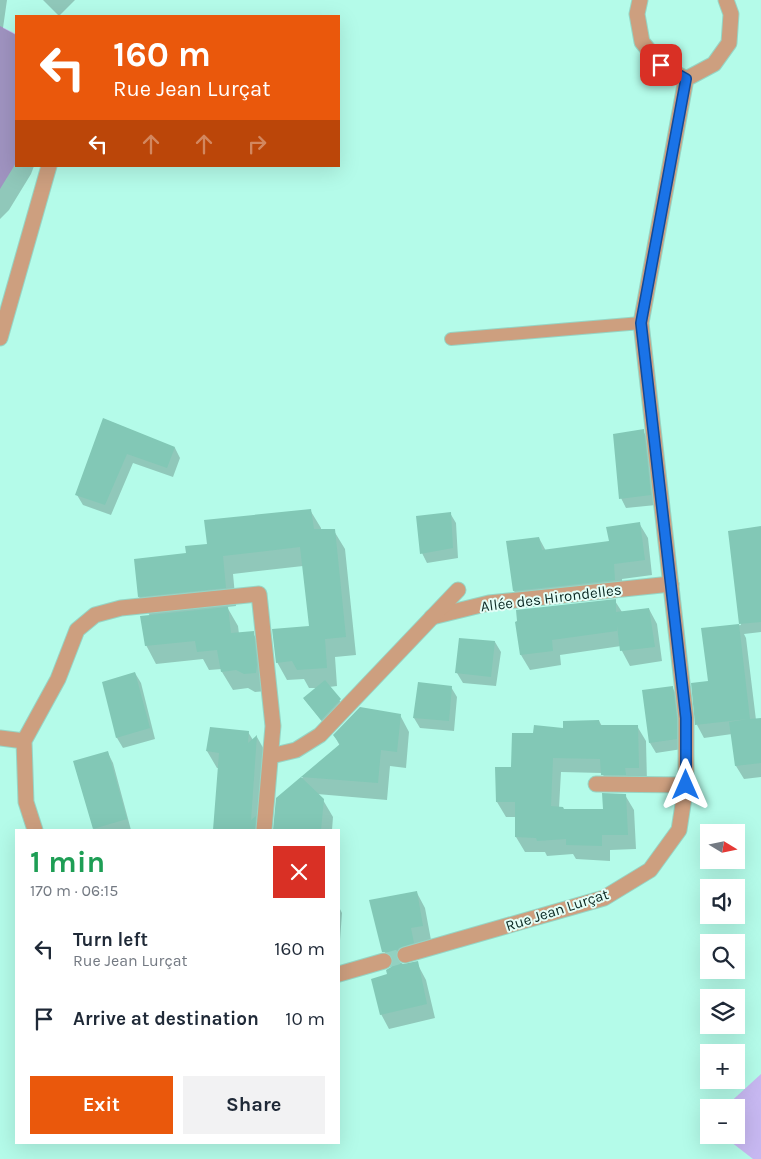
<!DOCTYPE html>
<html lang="en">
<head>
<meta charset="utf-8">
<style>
  :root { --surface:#fff; --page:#f2f2f3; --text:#1f2937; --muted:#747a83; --accent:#ea580c }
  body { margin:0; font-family:Karla,sans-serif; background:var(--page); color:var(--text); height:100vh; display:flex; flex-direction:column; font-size:19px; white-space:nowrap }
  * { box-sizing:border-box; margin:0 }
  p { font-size:16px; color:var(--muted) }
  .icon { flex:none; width:28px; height:28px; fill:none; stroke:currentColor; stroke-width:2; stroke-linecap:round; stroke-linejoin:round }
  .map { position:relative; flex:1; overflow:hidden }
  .details { position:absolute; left:15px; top:829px; width:325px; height:315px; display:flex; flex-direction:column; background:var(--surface); border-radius:0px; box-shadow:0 5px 20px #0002 }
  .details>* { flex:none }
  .top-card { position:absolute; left:15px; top:15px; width:325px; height:152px; border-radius:0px; box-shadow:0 5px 20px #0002; background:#ea580c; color:#fff; overflow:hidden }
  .needle { width:32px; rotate:100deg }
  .tools { position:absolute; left:700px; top:824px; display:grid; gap:10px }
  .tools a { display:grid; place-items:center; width:45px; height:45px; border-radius:0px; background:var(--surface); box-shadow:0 5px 20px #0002; font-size:25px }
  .pin { position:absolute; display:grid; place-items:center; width:42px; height:42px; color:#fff; margin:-21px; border-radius:10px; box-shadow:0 2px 8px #0006 }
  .me { position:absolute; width:55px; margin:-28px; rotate:0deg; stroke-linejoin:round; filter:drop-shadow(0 0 4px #0008) }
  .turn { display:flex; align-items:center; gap:18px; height:105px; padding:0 15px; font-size:22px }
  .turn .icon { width:65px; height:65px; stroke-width:2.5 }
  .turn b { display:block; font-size:35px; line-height:42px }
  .lanes { display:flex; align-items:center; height:48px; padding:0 15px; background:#0003; justify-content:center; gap:25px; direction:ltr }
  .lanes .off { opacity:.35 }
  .round { display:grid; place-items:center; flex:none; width:52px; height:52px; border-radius:0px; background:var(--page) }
  .head { display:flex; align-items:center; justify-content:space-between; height:85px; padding:0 15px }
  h1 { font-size:30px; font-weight:700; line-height:38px; color:#1e9e55 }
  .button { display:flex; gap:10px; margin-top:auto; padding:10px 15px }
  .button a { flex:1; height:58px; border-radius:0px; background:var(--accent); color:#fff; font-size:20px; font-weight:700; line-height:58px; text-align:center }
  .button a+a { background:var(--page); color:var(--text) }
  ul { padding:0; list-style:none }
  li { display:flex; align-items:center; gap:15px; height:70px; padding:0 15px }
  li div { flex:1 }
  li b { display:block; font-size:19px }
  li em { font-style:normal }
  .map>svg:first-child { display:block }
</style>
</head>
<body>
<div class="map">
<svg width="761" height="1159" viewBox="0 0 761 1159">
  <rect width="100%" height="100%" fill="#b4fbe9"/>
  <path fill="#c7b8f1" d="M0 26 16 34V163L0 189Z
    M761 1074V1159H753L722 1135H736V1108L725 1107Z"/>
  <path fill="#0003" d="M0 0H7L3 28 16 35V166H34L31 174 9 210 0 219Z
    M43 0H75L59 16Z
    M104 419 175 448 180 458 173 477 133 463 111 515 83 505 77 495Z
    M643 431 649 441 656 505 626 508 621 498Z
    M310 510 321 528V531H334L345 549 356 655 335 657 337 686 329 687 343 705 324 724 304 699 318 688H309L304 679 287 680 277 662 310 627 303 566 233 574 236 606 227 607 238 626 239 634 253 633 263 651 266 691 255 692 248 688 233 690 222 672V669L209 670 203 659 156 664 146 645 150 616 139 597 187 554 208 545Z
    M450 513 456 523 458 558 427 563 422 553Z
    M639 523 648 538 652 575 622 579 623 595 523 605 514 591 539 538 546 551 610 542Z
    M761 527V632L744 634 746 638 756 720 761 719V777L744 779 736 766 732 734 704 738 697 725 710 682 703 629 741 625 729 532Z
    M615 601 622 612 649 609 657 624 662 661 630 666 622 651 621 646 560 655 561 665 530 670 521 655 516 623Z
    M460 639 495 642 501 652 496 686 463 683 457 673Z
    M135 673 141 683 155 739 123 748 117 738 103 683Z
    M419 683 451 687 457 697 454 731 420 728 414 718Z
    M672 687 678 697 682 749 656 753 650 743Z
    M400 715 409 732 406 768 390 766 387 800 317 794 323 800 333 817 332 830H275L277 799 340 746 334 735Z
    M599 721 602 726H637L646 741 647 782 611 789 602 773 561 772 559 808 564 810H604L625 795 634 810 636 849 610 850V861L576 859 573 854 547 856 545 852H525L516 837V817H506L497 802 513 769 534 734 564 730Z
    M248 732 253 740 257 737 266 753 263 830H214L219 768H217L207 751Z
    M108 753 113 763 131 830H95L94 829 74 762Z
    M417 893 425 908 431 940 418 943 421 958 408 962 390 961 381 946Z
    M339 907 342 913 339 954Z
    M418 965 426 980 435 1018 389 1029 381 1014Z"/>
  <path fill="#82c8b6" d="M103 418 175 447 167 468 127 454 105 505 75 495Z
    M644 429 651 495 619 499 613 434Z
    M311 509 314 529H335L346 637 325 639 327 668 297 670 292 661 276 663 272 629 309 626 300 547 223 556 226 588 138 597 134 559 186 553 185 546 207 544 204 520Z
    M451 512 453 548 420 554 416 516Z
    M640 522 645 560 614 564 615 580 513 591 506 541 539 537 542 550 609 541 606 527Z
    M761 526V622L739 624 728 531Z
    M616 599V612L649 608 655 647 620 651 617 626V631L552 640 553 651 520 655 515 622 517 621 516 610Z
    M228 607 231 633 254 631 257 665 256 673 244 674 236 670 221 672 217 650 197 652 195 641 145 646 140 616Z
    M739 624 750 719 761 718V763L735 766 729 722 748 719 695 725 691 683 708 681 701 628Z
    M459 638 495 641 491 677 455 673Z
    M135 672 150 728 116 738 102 682Z
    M325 680 341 699 321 720 303 698Z
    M418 682 452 686 449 721 413 718Z
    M673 686 677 719V739L649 743 642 690Z
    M360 707 401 714 397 752 381 750 378 783 301 777 324 799 321 830H273L276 798 340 744 333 735Z
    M599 720 600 725H638L639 768H625L626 775H601L600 759 553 758 551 806 563 807 564 809H603L602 793 626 794 628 835H602V846L566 845V839L537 841 536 838 515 837V802H496L495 767H511L512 733H533L534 725 563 728V721Z
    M210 727 249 731 248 743 257 735 251 820 256 816 255 830H213L219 753 206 751Z
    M108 751 127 819 93 829 73 761Z
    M417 891 423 926 411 928 414 943 399 948 396 952V957L398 961 403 964 418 961 427 1004 380 1015 371 979 387 974 386 970 391 967 393 964V959L390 954 386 952H382L369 900Z"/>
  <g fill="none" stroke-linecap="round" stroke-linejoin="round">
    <path stroke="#92d1c1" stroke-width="15" stroke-dasharray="15 8" stroke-linecap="butt" d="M384 961 405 955"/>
    <g stroke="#96d5c5" stroke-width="14">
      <path id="service" d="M451 339 641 323"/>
    </g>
    <g stroke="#96d5c5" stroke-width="17">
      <path id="pedestrian" d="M432 617 489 603 671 584"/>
    </g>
    <g stroke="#96d5c5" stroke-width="17">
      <path id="minor" d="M640 0 637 14 642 42 661 65 686 79
        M686 79 714 64 729 43 731 14 726 0
        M0 338 49 166
        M0 738 24 741
        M271 756 296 750 320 735 458 590
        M596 784 686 785
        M35 830 26 802 24 741 58 679 77 630 95 615 121 608 259 594 273 726 264 830
        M405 955 604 898 650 870 679 830 686 785V718L641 323 686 79
        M339 974 384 961"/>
    </g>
    <use href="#service" stroke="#cd9f7f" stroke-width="12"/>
    <use href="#pedestrian" stroke="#cd9f7f" stroke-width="15"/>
    <use href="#minor" stroke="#cd9f7f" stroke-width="15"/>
  </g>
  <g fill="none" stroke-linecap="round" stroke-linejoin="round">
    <g stroke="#114b97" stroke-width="12">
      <path id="route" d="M661 65 686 79 641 323 686 718V785"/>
    </g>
    <use href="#route" stroke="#1a73e8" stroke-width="9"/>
  </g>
  <g text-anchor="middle" stroke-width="4" stroke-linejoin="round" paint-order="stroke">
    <g font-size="15" fill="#0b2822" stroke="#e3fef7">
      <text transform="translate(551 598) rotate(-7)" y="5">Allée des Hirondelles</text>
      <text transform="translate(557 910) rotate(-18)" y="5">Rue Jean Lurçat</text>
    </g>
  </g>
</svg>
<div class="tools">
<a><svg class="needle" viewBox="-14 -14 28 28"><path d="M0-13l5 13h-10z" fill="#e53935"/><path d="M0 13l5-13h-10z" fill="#747a83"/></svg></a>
<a><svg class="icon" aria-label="sound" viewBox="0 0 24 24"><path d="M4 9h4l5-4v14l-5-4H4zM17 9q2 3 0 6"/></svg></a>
<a><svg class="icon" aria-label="search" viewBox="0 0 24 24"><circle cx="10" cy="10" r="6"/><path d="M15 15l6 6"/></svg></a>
<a><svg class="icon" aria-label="layers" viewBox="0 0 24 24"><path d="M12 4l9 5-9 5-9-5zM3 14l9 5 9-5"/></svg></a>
<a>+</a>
<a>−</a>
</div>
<div class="pin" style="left:661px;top:65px;background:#d93025"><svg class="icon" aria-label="arrive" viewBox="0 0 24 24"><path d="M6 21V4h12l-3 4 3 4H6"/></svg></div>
<svg class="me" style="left:686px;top:785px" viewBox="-20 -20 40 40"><path d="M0-17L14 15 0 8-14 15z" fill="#1a73e8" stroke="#fff" stroke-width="4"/></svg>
<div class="top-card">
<div class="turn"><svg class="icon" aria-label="left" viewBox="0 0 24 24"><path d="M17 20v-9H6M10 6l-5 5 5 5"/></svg><div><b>160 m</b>Rue Jean Lurçat</div></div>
<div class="lanes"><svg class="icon" aria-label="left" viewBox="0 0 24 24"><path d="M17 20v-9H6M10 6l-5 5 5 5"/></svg><svg class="icon off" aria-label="ahead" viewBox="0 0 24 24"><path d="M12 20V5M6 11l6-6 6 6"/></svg><svg class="icon off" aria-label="ahead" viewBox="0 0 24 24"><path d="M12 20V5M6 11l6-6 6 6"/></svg><svg class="icon off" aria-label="right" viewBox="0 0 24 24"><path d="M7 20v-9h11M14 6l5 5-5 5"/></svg></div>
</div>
<section class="details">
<div class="head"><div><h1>1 min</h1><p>170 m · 06:15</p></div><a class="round" style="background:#d93025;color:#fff"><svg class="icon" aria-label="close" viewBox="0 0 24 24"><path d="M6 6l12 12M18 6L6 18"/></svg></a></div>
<ul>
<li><svg class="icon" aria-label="left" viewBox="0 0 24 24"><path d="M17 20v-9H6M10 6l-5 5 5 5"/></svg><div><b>Turn left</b><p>Rue Jean Lurçat</p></div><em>160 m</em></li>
<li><svg class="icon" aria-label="arrive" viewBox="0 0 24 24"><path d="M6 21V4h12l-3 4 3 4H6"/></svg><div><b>Arrive at destination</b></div><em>10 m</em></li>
</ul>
<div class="button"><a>Exit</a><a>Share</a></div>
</section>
</div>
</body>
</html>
